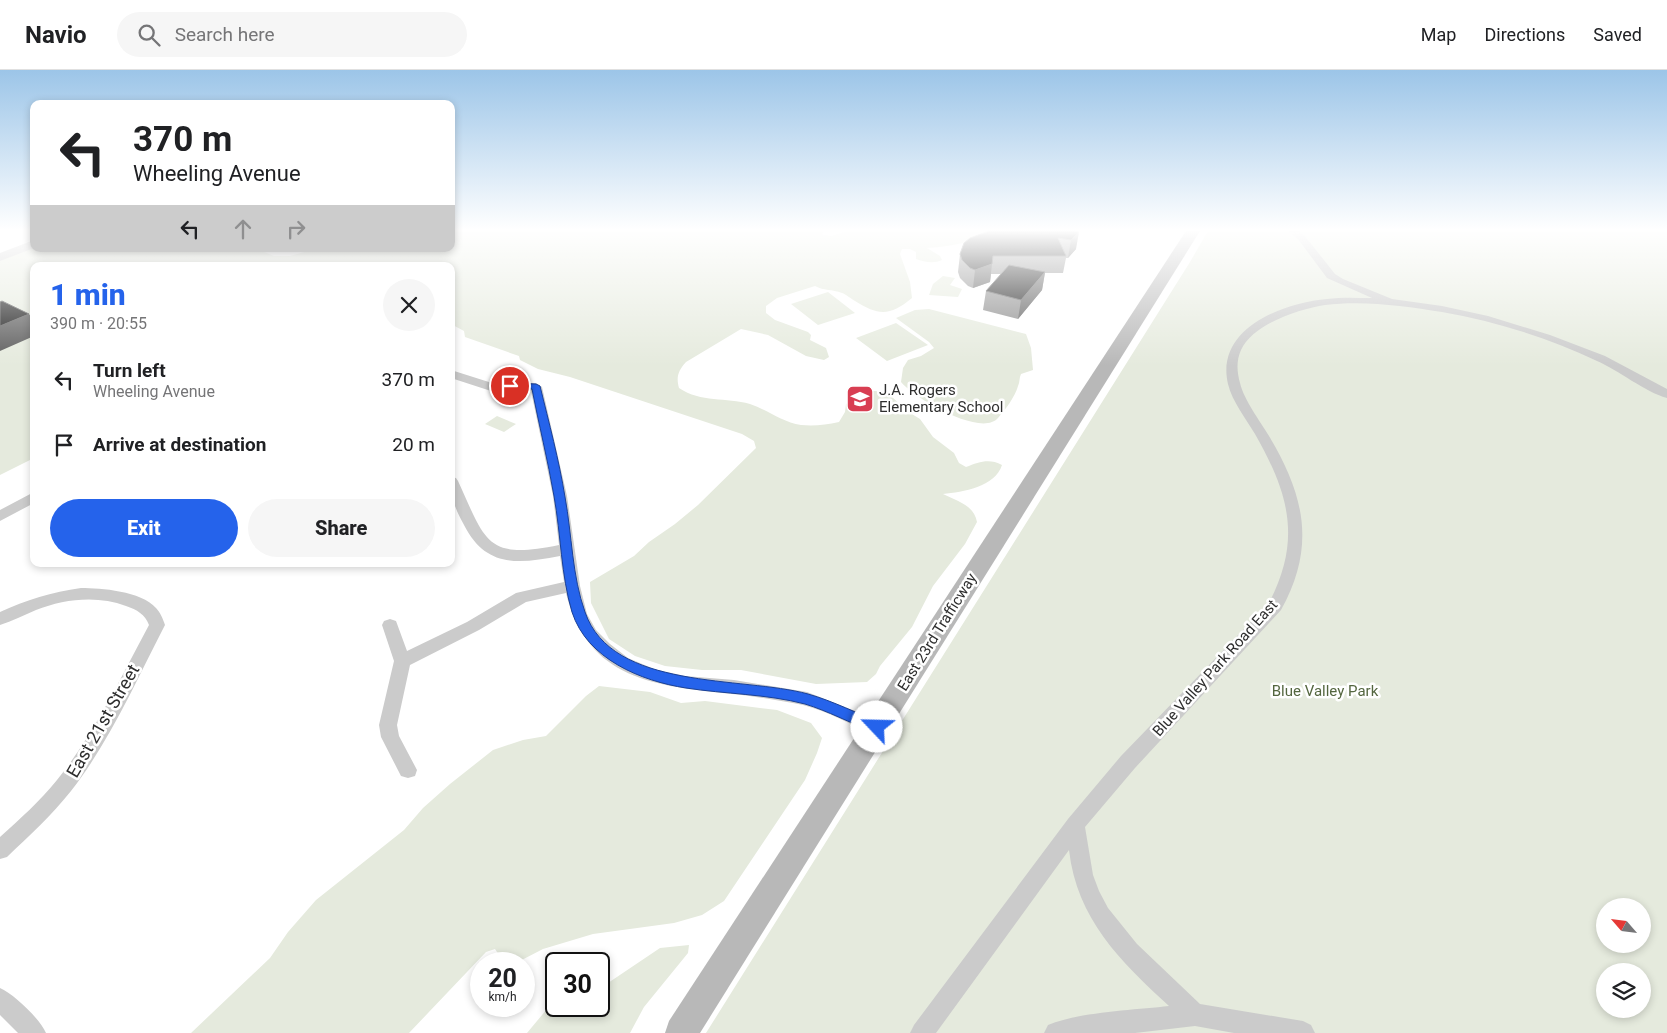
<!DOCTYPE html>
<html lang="en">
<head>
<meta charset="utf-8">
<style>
  :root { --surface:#fff; --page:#f6f6f6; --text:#202124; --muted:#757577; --line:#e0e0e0; --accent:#2563eb }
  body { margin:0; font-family:Roboto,sans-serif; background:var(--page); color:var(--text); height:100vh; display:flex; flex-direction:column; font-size:19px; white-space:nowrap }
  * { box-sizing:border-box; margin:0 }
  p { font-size:16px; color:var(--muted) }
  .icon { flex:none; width:28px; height:28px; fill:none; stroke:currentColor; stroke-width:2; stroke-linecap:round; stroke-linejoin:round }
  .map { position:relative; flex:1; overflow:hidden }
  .side { position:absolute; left:30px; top:192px; width:425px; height:305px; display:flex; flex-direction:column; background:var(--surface); border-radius:10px; box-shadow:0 2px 8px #0003 }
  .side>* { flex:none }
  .guide { position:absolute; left:30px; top:30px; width:425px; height:152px; border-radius:10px; box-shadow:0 2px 8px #0003; background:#fff; color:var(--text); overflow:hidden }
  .needle { width:32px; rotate:298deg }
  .controls { position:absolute; left:1596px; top:828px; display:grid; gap:10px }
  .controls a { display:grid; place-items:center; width:55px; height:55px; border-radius:50%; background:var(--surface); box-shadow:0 2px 8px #0003; font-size:25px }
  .speed { position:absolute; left:470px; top:882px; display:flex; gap:10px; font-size:25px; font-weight:700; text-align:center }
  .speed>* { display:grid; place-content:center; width:65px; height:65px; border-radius:50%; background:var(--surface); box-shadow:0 2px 8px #0003; line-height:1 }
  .speed small { font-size:12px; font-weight:400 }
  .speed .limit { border:2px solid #111; border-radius:8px; background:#fff; color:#111 }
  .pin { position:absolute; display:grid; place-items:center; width:42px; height:42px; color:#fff; margin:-21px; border:2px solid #fff; border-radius:50%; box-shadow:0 1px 5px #0007 }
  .me { position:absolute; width:55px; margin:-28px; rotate:294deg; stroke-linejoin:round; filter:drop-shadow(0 0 4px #0008) }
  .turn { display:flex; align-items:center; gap:18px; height:105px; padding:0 20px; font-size:22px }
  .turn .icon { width:65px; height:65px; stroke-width:2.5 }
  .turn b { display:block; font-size:35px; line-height:42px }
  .lanes { display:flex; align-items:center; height:48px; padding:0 20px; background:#0003; justify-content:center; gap:25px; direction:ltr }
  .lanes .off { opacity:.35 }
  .round { display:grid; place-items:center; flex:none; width:52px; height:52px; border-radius:26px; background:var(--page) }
  .overview { display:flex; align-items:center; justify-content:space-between; height:85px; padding:0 20px }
  h1 { font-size:30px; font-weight:800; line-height:38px; color:var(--accent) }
  .primary-button { display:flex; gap:10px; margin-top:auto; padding:10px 20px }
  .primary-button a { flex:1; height:58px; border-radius:30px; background:var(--accent); color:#fff; font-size:20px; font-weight:800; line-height:58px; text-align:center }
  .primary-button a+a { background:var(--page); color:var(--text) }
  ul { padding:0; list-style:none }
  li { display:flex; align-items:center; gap:15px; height:65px; padding:0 20px }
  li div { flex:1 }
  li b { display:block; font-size:19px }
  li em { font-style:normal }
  header { display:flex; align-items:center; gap:30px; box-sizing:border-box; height:70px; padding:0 25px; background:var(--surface); border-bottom:1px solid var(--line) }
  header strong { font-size:24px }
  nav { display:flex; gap:28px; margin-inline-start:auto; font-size:18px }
  .search { width:350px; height:45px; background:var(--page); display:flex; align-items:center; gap:12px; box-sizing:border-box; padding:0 18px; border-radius:28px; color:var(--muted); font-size:19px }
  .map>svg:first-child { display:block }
</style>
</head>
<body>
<header>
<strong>Navio</strong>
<div class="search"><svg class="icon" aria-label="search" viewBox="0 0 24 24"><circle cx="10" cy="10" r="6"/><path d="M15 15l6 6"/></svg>Search here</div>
<nav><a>Map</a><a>Directions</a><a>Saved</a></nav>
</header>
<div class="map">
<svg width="1667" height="963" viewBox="0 0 1667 963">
  <rect width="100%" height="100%" fill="#fff"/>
  <path fill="#e5eadd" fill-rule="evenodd" d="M451 161H822L823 165 832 166 847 161H1005C979 169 954 177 927 178L940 186 942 190C934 194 924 192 916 189V182L910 179H902L900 184 910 212 912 228C890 246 879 246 855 231 851 229 846 224 842 223 832 219 824 221 815 216L777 228 766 236V243L775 250 808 262 811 265 810 270 826 278 829 287 824 290 806 286 768 265 741 259 686 292C678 301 676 307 679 318 701 333 726 327 750 334 768 340 782 352 801 355 814 356 826 355 839 352L845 342 846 334 866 321H876L891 326 907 341 920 349 933 367 954 383 959 393 966 397C979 392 989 388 1002 395 995 417 963 422 943 424 957 431 974 435 977 452L965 474 933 516 912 557 880 596 876 604 867 612 816 614 741 600H702L665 596 635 586 609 569 591 533 590 512 634 486 649 472 675 454 698 435 756 378 754 371 742 364 570 307 538 299 520 290 519 286 465 267 464 261 451 254V196H34V388L0 405V189L34 176V179H257L274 186H290L315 179H451Z
    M1208 161H1667V963H706L1190 192ZM1605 836H1642V874H1605ZM1605 901H1642V939H1605Z
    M943 206 955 208 950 215 962 219 958 227 929 225 933 214Z
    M828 222 855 243 818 255 791 234Z
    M929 239 1026 264 1031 278 1033 300 1021 304C1019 308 1020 312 1018 316 1015 327 1005 340 998 348 981 368 913 327 901 312L903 298 908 290 921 286 934 278 929 272 896 248 915 240Z
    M896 253 928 275 887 291 856 268Z
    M497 346 516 354 504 362 485 354Z
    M599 616 650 622 681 633 705 631 777 640 811 653 822 668 817 683 805 710 724 831 702 845 674 853 593 864 543 879 514 894H505L495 879 486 882 409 963H191L270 888 288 862 316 830 404 760 423 738 450 714 493 680 523 670 546 666 586 626Z
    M689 875 688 883 644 937 630 963H527L547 939 556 931V936H599V913H608L660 878Z"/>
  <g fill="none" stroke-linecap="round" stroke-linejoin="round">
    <path fill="#cbcbcb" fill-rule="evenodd" d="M1288 161H1299L1304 165 1335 204 1343 209 1392 229 1442 236 1488 246 1550 265 1605 286 1667 319V328C1645 322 1618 300 1597 291 1549 268 1494 251 1442 242 1405 236 1363 230 1325 235 1299 239 1253 254 1241 280 1236 291 1237 302 1240 313 1244 330 1260 351 1269 366 1305 426 1316 477 1281 540L1135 698 1085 757 1093 805 1099 821 1108 838 1137 874 1200 934 1303 951 1311 955 1315 963H1234L1195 956 1135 963H1044L1048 955C1079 942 1134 940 1169 936 1120 891 1077 849 1069 780L936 963H910L914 955 1068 749 1121 686 1269 533C1302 469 1289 424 1255 364 1246 349 1232 331 1228 314 1215 259 1282 233 1327 229 1342 227 1357 228 1372 228L1327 208 1298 169Z
      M451 300 492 313H536L542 317 567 426 580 516 587 544 596 560 610 574 628 588 654 599 685 606 734 610 807 622 883 652 886 657 883 662 877 665C853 656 828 641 803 635 780 631 755 626 732 624 656 616 587 610 566 523L526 532 479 560 410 595 397 655 399 666 417 700 415 706 408 708 401 706 381 667 379 655 394 591 382 555 384 551 390 549 396 551 407 581 467 552 516 523 564 512 560 486C518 494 486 498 464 455 454 437 451 427 451 407L456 408 458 411C486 472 486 490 559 475L553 426 531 321H491L451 308Z
      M34 422V433L0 451V440Z
      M81 518C101 518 141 521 156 538 160 542 163 549 165 555 136 611 110 671 71 721 52 745 29 766 7 787L0 789V767C20 749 40 731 57 710 95 663 121 607 149 555 145 544 137 540 126 536 97 525 64 529 36 540 24 545 12 551 0 555V542C26 530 52 522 81 518Z
      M0 918C14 924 40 949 46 963H18L0 945Z"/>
    <path fill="#cbcbcb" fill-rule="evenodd" d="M34 170V178L0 191V183Z"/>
    <path fill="#b8b8b8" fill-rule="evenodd" d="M1186 161H1200L700 963H665L669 951Z"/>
  </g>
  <path fill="#8a8a8a" d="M1075 161 1076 179 1068 188H1066L1063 203H1045L1042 220 1018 249 983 240 986 221 1001 204H991L990 212 973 218 968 216 960 208 958 202 960 184 1040 162Z"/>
  <path fill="#5b5b5b" d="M1079 162 1076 179 1068 188 1071 170Z
    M992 194 990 212 973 218 975 200Z
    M1045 202 1042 220 1018 249 1021 230Z
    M29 244 34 251V266L0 281V256Z"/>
  <path fill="#151515" stroke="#5b5b5b" d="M989 161H1075L1079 162 1071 170 1058 168 1066 186H993L992 194 975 200 970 198 962 190 960 184 964 173 970 168Z
    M1009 195 1045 202 1021 230 986 221Z
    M2 231 29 244 0 256V232Z"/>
  <linearGradient id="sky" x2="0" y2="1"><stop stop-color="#9cc5e8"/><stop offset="0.54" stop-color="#fff"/><stop offset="1" stop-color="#fff" stop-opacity="0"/></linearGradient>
  <rect width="1667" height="296" fill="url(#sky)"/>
  <path fill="#2563eb" stroke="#184099" d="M510 313 536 314 540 316C549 353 559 390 565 427 572 465 572 506 585 542 612 621 742 606 808 624 833 631 858 644 882 653L884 657 882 661 877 663 872 661C850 653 828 641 805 634 767 624 725 624 686 618 641 611 587 589 572 542 561 505 561 465 554 426 548 391 539 355 532 319L507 318V314Z"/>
  <defs>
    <g id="school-square" transform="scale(1.4375)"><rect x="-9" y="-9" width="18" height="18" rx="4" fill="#d83e52" stroke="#fff"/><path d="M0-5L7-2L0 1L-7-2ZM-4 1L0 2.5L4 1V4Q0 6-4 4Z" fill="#fff"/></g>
  </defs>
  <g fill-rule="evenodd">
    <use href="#school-square" x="860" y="329"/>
  </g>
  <g text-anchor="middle" stroke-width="5" stroke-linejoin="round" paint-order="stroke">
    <g font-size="15" fill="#2e2e2e" stroke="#fff" text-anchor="start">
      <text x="879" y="325">J.A. Rogers<tspan x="879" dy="17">Elementary School</tspan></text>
    </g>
    <g font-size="15" fill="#2e2e2e" stroke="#fff">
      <text transform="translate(937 562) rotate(-58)" y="5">East 23rd Trafficway</text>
      <text transform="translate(1215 598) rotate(-48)" y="5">Blue Valley Park Road East</text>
    </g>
    <g font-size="15" fill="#54663f" stroke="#fff">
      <text x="1325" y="626">Blue Valley Park</text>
    </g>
    <g font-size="18" fill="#2e2e2e" stroke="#fff">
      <text transform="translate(103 651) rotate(-60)" y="6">East 21st Street</text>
    </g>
  </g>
</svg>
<div class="controls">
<a><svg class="needle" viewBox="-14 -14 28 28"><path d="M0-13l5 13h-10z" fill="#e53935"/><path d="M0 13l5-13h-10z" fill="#757577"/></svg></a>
<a><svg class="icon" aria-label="layers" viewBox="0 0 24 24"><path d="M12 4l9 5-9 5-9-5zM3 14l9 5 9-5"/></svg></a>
</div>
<div class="speed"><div>20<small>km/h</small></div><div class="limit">30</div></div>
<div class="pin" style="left:510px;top:316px;background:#d93025"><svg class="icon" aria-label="arrive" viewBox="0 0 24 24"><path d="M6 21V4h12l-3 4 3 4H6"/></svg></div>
<svg class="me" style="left:877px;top:657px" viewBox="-20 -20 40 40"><circle r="19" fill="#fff"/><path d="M0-13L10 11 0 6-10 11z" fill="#2563eb"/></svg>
<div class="guide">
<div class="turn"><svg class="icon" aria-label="left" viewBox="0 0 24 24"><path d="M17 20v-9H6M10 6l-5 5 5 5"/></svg><div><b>370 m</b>Wheeling Avenue</div></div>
<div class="lanes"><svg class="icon" aria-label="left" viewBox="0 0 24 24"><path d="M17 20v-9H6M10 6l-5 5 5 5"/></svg><svg class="icon off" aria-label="ahead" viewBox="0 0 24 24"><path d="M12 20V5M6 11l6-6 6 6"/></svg><svg class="icon off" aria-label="right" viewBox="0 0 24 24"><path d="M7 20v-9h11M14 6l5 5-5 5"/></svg></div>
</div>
<section class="side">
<div class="overview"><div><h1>1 min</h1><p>390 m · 20:55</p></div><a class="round"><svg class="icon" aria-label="close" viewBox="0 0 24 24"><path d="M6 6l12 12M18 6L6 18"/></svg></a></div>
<ul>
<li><svg class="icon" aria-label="left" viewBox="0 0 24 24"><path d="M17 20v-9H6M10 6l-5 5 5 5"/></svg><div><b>Turn left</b><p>Wheeling Avenue</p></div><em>370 m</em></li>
<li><svg class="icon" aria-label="arrive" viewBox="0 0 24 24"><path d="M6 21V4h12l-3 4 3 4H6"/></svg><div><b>Arrive at destination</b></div><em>20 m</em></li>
</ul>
<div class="primary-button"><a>Exit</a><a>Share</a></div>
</section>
</div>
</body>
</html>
